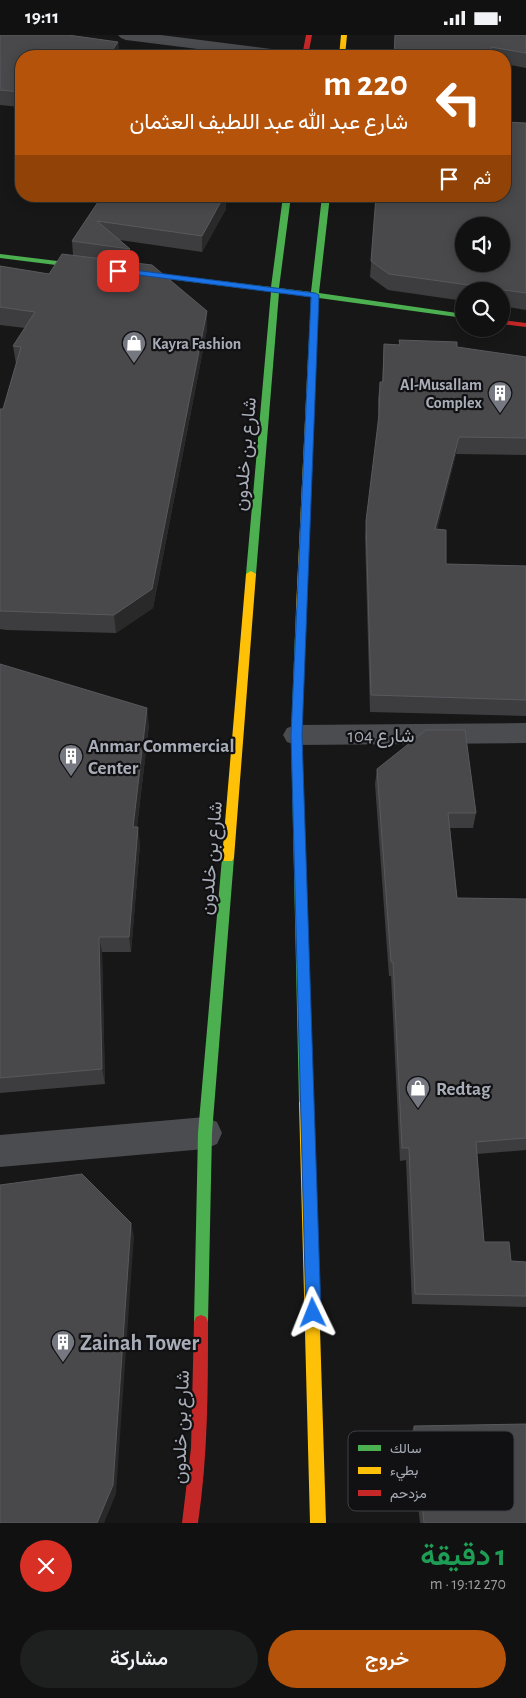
<!DOCTYPE html>
<html lang="ar">
<head>
<meta charset="utf-8">
<style>
  :root { --surface:#111; --page:#1e1f1f; --text:#f1f3f6; --muted:#9c9d9f; --line:#303131; --accent:#b45309 }
  body { margin:0; font-family:"Alegreya Sans",Vazirmatn,sans-serif; background:var(--page); color:var(--text); direction:rtl; height:100vh; display:flex; flex-direction:column; font-size:19px; white-space:nowrap }
  * { box-sizing:border-box; margin:0 }
  p { font-size:16px; color:var(--muted) }
  .icon { flex:none; width:28px; height:28px; fill:none; stroke:currentColor; stroke-width:2; stroke-linecap:round; stroke-linejoin:round }
  .map { position:relative; height:1488px; overflow:hidden; direction:ltr }
  .panel { display:flex; flex-direction:column; background:var(--surface); flex:1 }
  .panel>* { flex:none }
  .top-card { position:absolute; left:15px; top:15px; width:496px; height:152px; border-radius:20px; box-shadow:0 2px 12px #0003,0 0 0 1px var(--line); direction:rtl; background:#b45309; color:#fff; overflow:hidden }
  .buttons { position:absolute; left:455px; top:182px; display:grid; gap:10px }
  .buttons a { display:grid; place-items:center; width:55px; height:55px; border-radius:50%; background:var(--surface); box-shadow:0 2px 12px #0003,0 0 0 1px var(--line); font-size:25px }
  .pin { position:absolute; display:grid; place-items:center; width:42px; height:42px; color:#fff; margin:-21px; border-radius:10px; box-shadow:0 2px 8px #0006 }
  .me { position:absolute; width:55px; margin:-28px; rotate:358deg; stroke-linejoin:round; filter:drop-shadow(0 0 4px #0008) }
  .turn { display:flex; align-items:center; gap:18px; height:105px; padding:0 20px; font-size:22px }
  .turn .icon { width:65px; height:65px; stroke-width:2.5 }
  .turn b { display:block; font-size:35px; line-height:42px }
  .then { display:flex; align-items:center; height:48px; padding:0 20px; background:#0003; gap:10px; font-size:19px }
  .round { display:grid; place-items:center; flex:none; width:52px; height:52px; border-radius:26px; background:var(--page) }
  .head { display:flex; align-items:center; justify-content:space-between; height:85px; padding:0 20px }
  h1 { font-size:30px; font-weight:600; line-height:38px; color:#1e9e55 }
  .button { display:flex; gap:10px; margin-top:auto; padding:10px 20px }
  .button a { flex:1; height:58px; border-radius:30px; background:var(--accent); color:#fff; font-size:20px; font-weight:600; line-height:58px; text-align:center }
  .button a+a { background:var(--page); color:var(--text) }
  .status { display:flex; justify-content:space-between; align-items:center; height:35px; padding:0 25px; background:var(--surface); direction:ltr }
  .status svg { height:14px; fill:currentColor }
  .map>svg:first-child { display:block }
</style>
</head>
<body>
<div class="status"><b>19:11</b><svg viewBox="0 0 49 12"><path d="M0 12V9h3v3zM5 12V6h3v6zM10 12V3h3v9zM15 12V0h3v12zM26 1h20v11H26zM47 4h2v5h-2z"/></svg></div>
<div class="map">
<svg width="526" height="1488" viewBox="0 0 526 1488">
  <rect width="100%" height="100%" fill="#171717"/>
  <g fill="none" stroke-linecap="round" stroke-linejoin="round">
    <path fill="#4b4c50" fill-rule="evenodd" d="M118 0H161L287 16 293 18 295 21H253L126 5 121 3Z
      M526 688V708L296 710 287 707 283 700 287 693 296 690Z
      M205 1082 217 1087 222 1098 217 1109 205 1114 0 1132V1100Z"/>
    <path fill="#4caf50" fill-rule="evenodd" d="M283 161H291L279 253 311 257 322 161H330L319 258 464 279V283L319 263 316 323 312 326 308 323 311 262 279 258 256 539 251 542 246 539 271 257 0 223V219L271 252Z
      M301 570 306 574 301 700 313 1068 311 1072 306 1074 301 1072 299 1068 291 700 296 574Z
      M228 818 232 820 234 823 212 1098 208 1287 206 1292 201 1294 196 1292 194 1287 198 1098 222 823 224 820Z"/>
    <path fill="#ffc107" fill-rule="evenodd" d="M341 0H347L345 21H339Z
      M312 320 316 323 306 574 301 578 296 574 308 323Z
      M251 536 256 539 234 823 232 826H224L222 823 246 539Z
      M306 1062 311 1064 313 1068 326 1488H310L299 1068 301 1064Z"/>
    <path fill="#c62828" fill-rule="evenodd" d="M306 0H312L308 21H302Z
      M501 285 526 288V292L501 289Z
      M201 1280 206 1282 208 1287C208 1354 208 1421 198 1488H182L191 1413 194 1287 196 1282Z"/>
  </g>
  <path fill="#3d3d3f" d="M0 0 74 1 118 7 119 21H21V81L20 72 0 70Z
    M526 0V33L505 29V21H394Z
    M526 88V275L501 271V256H464V266L388 255 370 242 376 161Z
    M21 131V154L18 153 16 138Z
    M76 161H226V174L202 217 120 205 130 214 131 227 207 294 153 573 116 598 6 595 0 594V374H3L16 329 13 311 25 293 0 290V231L49 239 73 220 72 206 100 164Z
    M399 305 526 322V420L456 419 437 494 446 529 526 665V681L370 677 365 502 366 486 378 389V364L380 347H382L384 309 399 310Z
    M0 629 149 690 137 792 140 809 131 917H102L105 1049 0 1058Z
    M377 734 476 778 473 793H450L457 863 526 864V1115L477 1119 484 1207 511 1226 526 1227V1272L412 1269 406 1125 400 1126 391 941H389L375 749Z
    M414 1391 526 1488H420L410 1401Z"/>
  <path fill="#29292a" d="M118 7 119 21H108Z
    M224 161H226V174L202 217V201Z
    M207 276V294L153 573 116 598 114 580Z
    M459 402 456 419 433 510 435 494Z
    M147 673 149 690 135 809 133 792Z
    M138 792 140 809 131 917 129 902Z
    M99 902 102 917 105 1049 102 1034Z
    M131 1188 134 1201 116 1459 104 1488H97Z"/>
  <path fill="#49494c" stroke="#58595d" fill-rule="evenodd" d="M0 0H68L118 7 108 21H21V57L0 55Z
    M395 0H526V18L491 12 492 21H394Z
    M505 87 526 88V258L389 239 371 226 376 161H505ZM464 191H501V229H464Z
    M21 131V139L16 138Z
    M102 161H224L202 201 97 186 130 214 72 206Z
    M62 219 152 230 207 276 152 554 114 580 0 576V374H3L21 312 13 311 35 277 0 272V231L49 239Z
    M399 305 457 307V312L526 322V403L459 402 435 494 446 495V529L526 531V665L371 660 366 486 379 380 380 347H383L384 309 400 310Z
    M0 629 147 673 133 792H138L129 902H99L102 1034 0 1043Z
    M426 695H465L476 778H448L457 863 526 864V1103L476 1107 484 1207H509L511 1226 526 1227V1261L415 1259 409 1113H402L393 927H391L377 734Z
    M82 1139 131 1188 113 1450 97 1488H0V1150Z
    M526 1389V1488H424L414 1391Z"/>
  <path fill="#1a73e8" stroke="#114b97" d="M118 233 315 258 319 260 302 700 321 1278 318 1283 313 1285 308 1283 306 1278 291 700 311 262 115 237V234Z"/>
  <defs>
    <g id="shop-pin" transform="scale(1.25)"><path d="M0 17L-7.5 6A9.5 9.5 0 1 1 7.5 6Z" fill="#757880" stroke="#111113"/><path d="M-5-2.5h2.3a2.7 3.5 0 0 1 5.4 0H5L5.5 6h-11ZM-1.5-2.5h3a1.5 2.3 0 0 0-3 0Z" fill="#fff"/></g>
    <g id="building-pin" transform="scale(1.25)"><path d="M0 17L-7.5 6A9.5 9.5 0 1 1 7.5 6Z" fill="#757880" stroke="#111113"/><path d="M-4-6H4V6H1V3H-1V6H-4ZM-2.5-4.3h1.7v1.8h-1.7ZM.8-4.3h1.7v1.8H.8ZM-2.5-1h1.7V.8h-1.7ZM.8-1h1.7V.8H.8Z" fill="#fff"/></g>
  </defs>
  <g fill-rule="evenodd">
    <use href="#shop-pin" x="134" y="308"/>
    <use href="#building-pin" x="500" y="358"/>
    <use href="#building-pin" x="71" y="721"/>
    <use href="#shop-pin" x="418" y="1053"/>
    <use href="#building-pin" x="63" y="1307"/>
  </g>
  <g text-anchor="middle" stroke-width="4.5" stroke-linejoin="round" paint-order="stroke">
    <g font-size="16" font-weight="bold" fill="#a8adb8" stroke="#111113" text-anchor="start">
      <text x="152" y="314">Kayra Fashion</text>
      <text x="482" y="355" text-anchor="end">Al-Musallam<tspan x="482" dy="18">Complex</tspan></text>
    </g>
    <g font-size="19" fill="#a8adb8" stroke="#111113">
      <text transform="translate(244 419) rotate(-85)" y="7">شارع بن خلدون</text>
      <text x="381" y="707">شارع 104</text>
      <text transform="translate(210 823) rotate(-85)" y="7">شارع بن خلدون</text>
      <text transform="translate(180 1392) rotate(-88)" y="7">شارع بن خلدون</text>
    </g>
    <g font-size="19" font-weight="bold" fill="#a8adb8" stroke="#111113" text-anchor="start">
      <text x="88" y="717">Anmar Commercial<tspan x="88" dy="22">Center</tspan></text>
      <text x="436" y="1060">Redtag</text>
    </g>
    <g font-size="22" font-weight="bold" fill="#a8adb8" stroke="#111113" text-anchor="start">
      <text x="80" y="1315">Zainah Tower</text>
    </g>
  </g>
  <rect x="348" y="1396" width="166" height="80" rx="8" fill="#111113" stroke="#3e4045" stroke-width="1"/>
  <rect x="358" y="1410" width="23" height="6" fill="#4caf50"/>
  <rect x="358" y="1432" width="23" height="7" fill="#ffc107"/>
  <rect x="358" y="1455" width="23" height="6" fill="#c62828"/>
  <g font-size="14" fill="#a8adb8">
    <text x="390" y="1418">سالك</text>
    <text x="390" y="1440">بطيء</text>
    <text x="390" y="1463">مزدحم</text>
  </g>
</svg>
<div class="buttons">
<a><svg class="icon" aria-label="sound" viewBox="0 0 24 24"><path d="M4 9h4l5-4v14l-5-4H4zM17 9q2 3 0 6"/></svg></a>
<a><svg class="icon" aria-label="search" viewBox="0 0 24 24"><circle cx="10" cy="10" r="6"/><path d="M15 15l6 6"/></svg></a>
</div>
<div class="pin" style="left:118px;top:236px;background:#d93025"><svg class="icon" aria-label="arrive" viewBox="0 0 24 24"><path d="M6 21V4h12l-3 4 3 4H6"/></svg></div>
<svg class="me" style="left:313px;top:1278px" viewBox="-20 -20 40 40"><path d="M0-17L14 15 0 8-14 15z" fill="#1a73e8" stroke="#fff" stroke-width="4"/></svg>
<div class="top-card">
<div class="turn"><svg class="icon" aria-label="left" viewBox="0 0 24 24"><path d="M17 20v-9H6M10 6l-5 5 5 5"/></svg><div><b>220 m</b>شارع عبد الله عبد اللطيف العثمان</div></div>
<div class="then">ثم<svg class="icon" aria-label="arrive" viewBox="0 0 24 24"><path d="M6 21V4h12l-3 4 3 4H6"/></svg></div>
</div>
</div>
<section class="panel">
<div class="head"><div><h1>1 دقيقة</h1><p>270 m · 19:12</p></div><a class="round" style="background:#d93025;color:#fff"><svg class="icon" aria-label="close" viewBox="0 0 24 24"><path d="M6 6l12 12M18 6L6 18"/></svg></a></div>
<div class="button"><a>خروج</a><a>مشاركة</a></div>
</section>
</body>
</html>
